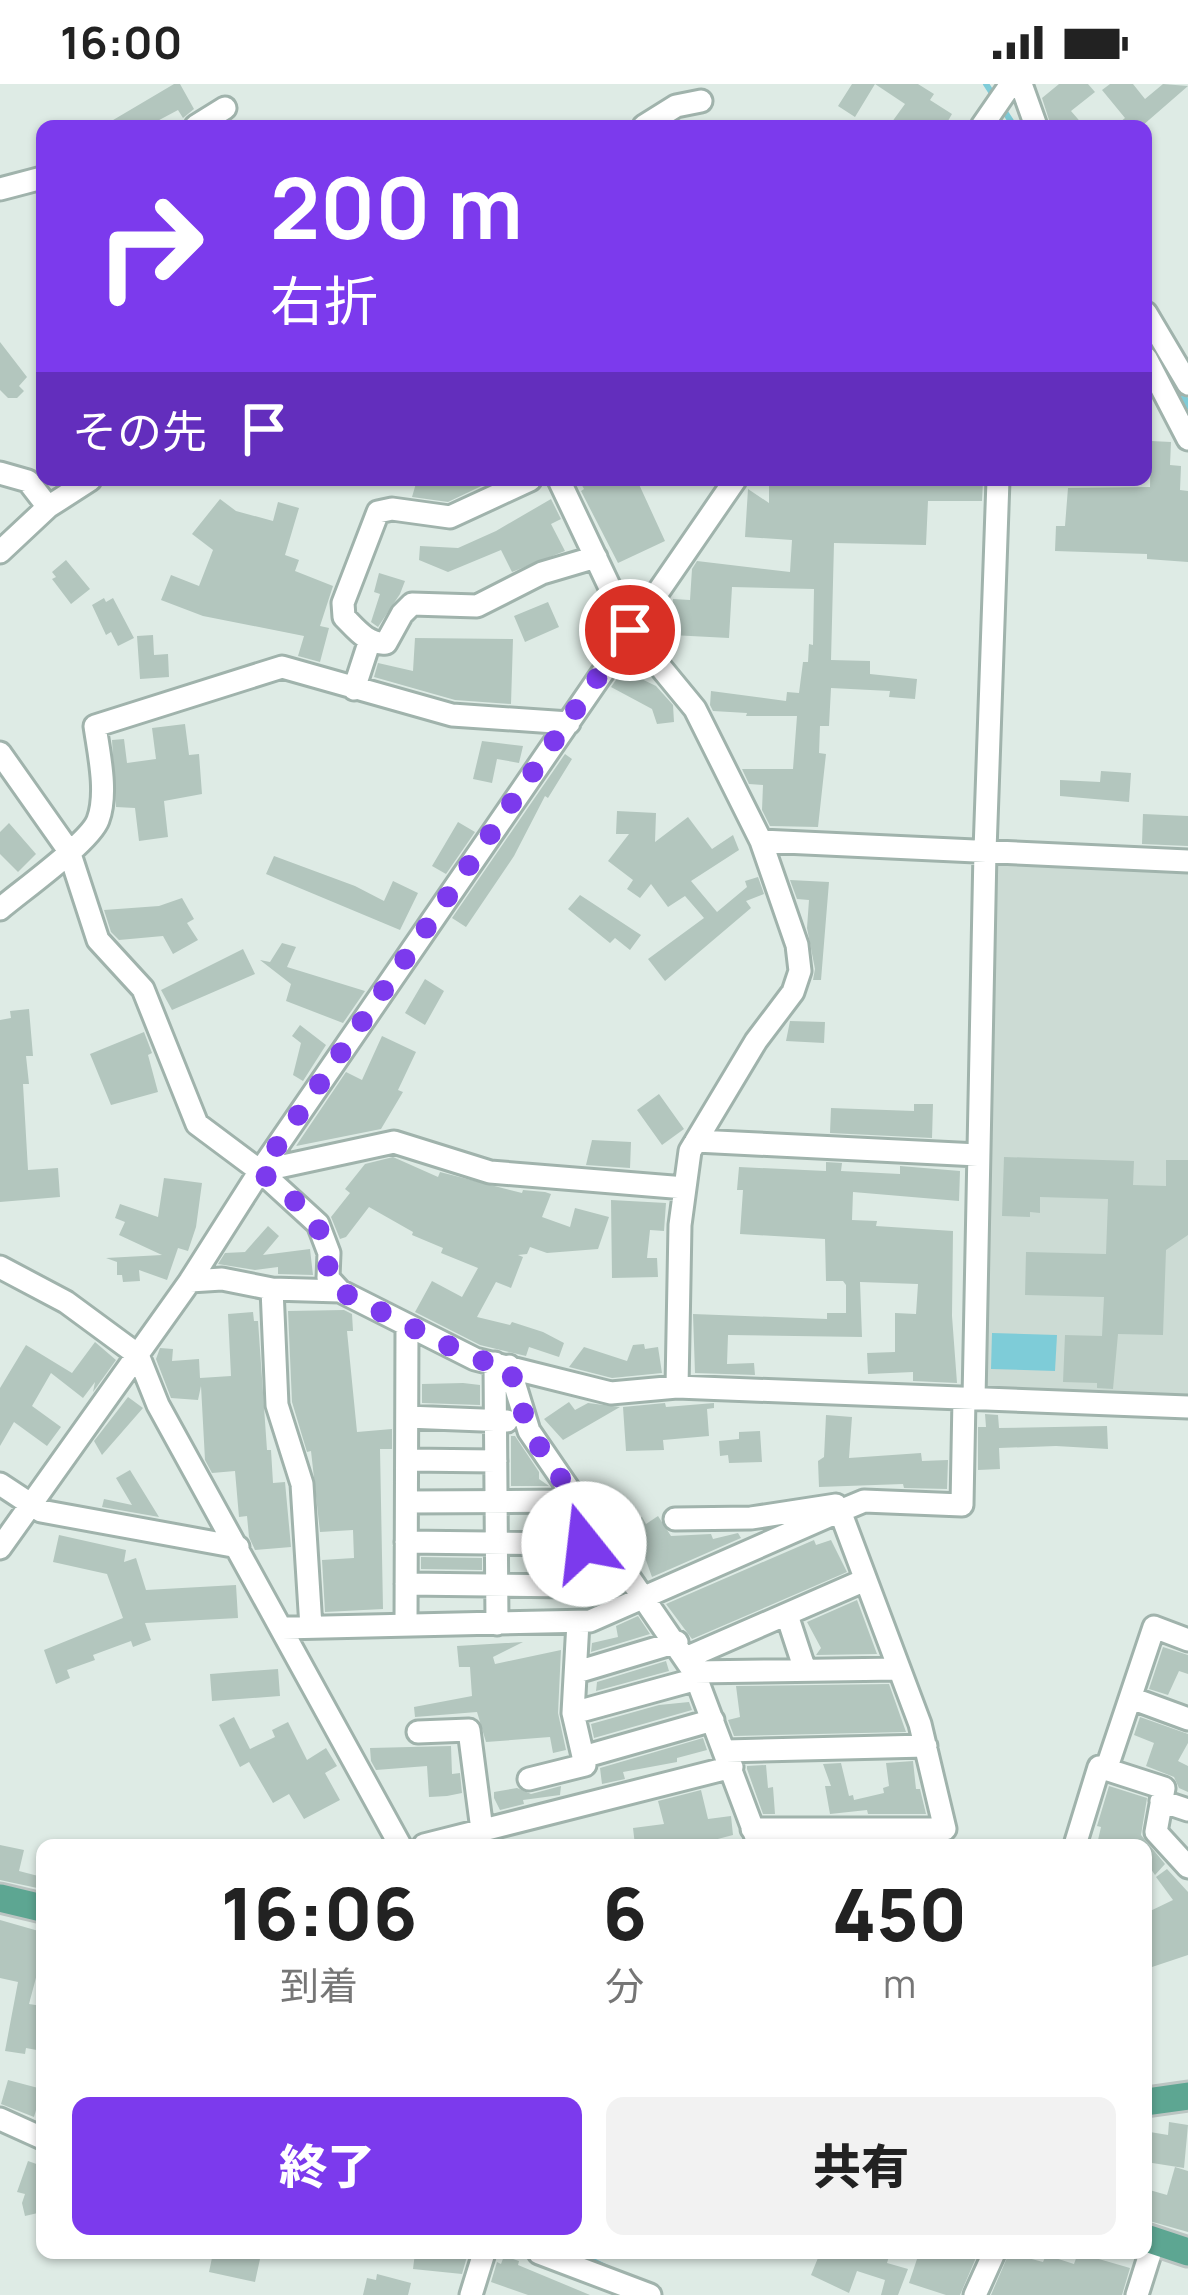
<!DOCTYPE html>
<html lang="ja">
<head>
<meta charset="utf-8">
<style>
  :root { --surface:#fff; --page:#f2f2f2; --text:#222; --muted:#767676; --accent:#7c3aed }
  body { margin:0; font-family:Manrope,"Noto Sans JP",sans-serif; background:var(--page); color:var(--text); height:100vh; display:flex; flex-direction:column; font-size:45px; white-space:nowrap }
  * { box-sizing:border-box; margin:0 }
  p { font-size:39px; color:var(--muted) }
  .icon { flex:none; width:66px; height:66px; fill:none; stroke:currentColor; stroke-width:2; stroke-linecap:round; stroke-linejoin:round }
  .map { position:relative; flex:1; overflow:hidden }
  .side { position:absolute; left:36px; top:1755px; width:1116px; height:420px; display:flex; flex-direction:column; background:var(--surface); border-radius:18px; box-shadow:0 3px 9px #0004 }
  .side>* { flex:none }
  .top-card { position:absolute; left:36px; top:36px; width:1116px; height:366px; border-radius:18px; box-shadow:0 3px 9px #0004; background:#7c3aed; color:#fff; overflow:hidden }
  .pin { position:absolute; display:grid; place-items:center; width:102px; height:102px; color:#fff; margin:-51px; border:6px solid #fff; border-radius:50%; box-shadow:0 3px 12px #0007 }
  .me { position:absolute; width:132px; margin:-66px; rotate:344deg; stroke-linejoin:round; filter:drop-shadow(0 0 9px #0008) }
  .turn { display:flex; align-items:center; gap:42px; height:252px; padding:0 36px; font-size:54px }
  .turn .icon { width:156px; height:156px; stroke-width:2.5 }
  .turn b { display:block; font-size:84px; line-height:102px }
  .then { display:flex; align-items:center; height:114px; padding:0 36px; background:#0003; gap:24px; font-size:45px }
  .eta { display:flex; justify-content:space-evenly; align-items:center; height:204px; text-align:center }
  .eta b { font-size:72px; font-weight:800; line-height:84px }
  .primary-button { display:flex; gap:24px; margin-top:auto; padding:24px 36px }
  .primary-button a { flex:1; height:138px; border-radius:18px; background:var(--accent); color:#fff; font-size:48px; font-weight:800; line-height:138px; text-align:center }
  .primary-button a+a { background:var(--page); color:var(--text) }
  .status { display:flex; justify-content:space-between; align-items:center; height:84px; padding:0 60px; background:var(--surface); direction:ltr }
  .status svg { height:33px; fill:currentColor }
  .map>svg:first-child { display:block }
</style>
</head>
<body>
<div class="status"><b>16:00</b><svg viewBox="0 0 49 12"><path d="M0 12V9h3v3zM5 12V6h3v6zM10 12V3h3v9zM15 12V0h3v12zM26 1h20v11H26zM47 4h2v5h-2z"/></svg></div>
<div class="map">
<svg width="1188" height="2211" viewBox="0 0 1188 2211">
  <rect width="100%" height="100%" fill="#deebe5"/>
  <path fill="#ccdbd4" d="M989 780 1188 790V1319L976 1312Z"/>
  <path fill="#7eccd8" d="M992 1249 1057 1251 1055 1287 991 1285Z"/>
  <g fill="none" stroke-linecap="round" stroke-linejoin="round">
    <path stroke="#7eccd8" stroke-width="6" d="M986 0 995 14
      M1003 25 1014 42
      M1180 303 1188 322
      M591 2176 609 2185"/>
  </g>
  <path fill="#b3c6be" d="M174 0H180L194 25 183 34 178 26 148 42H103Z
    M852 0H918L934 10 930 16 952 30 945 42H889L905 20 875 0 855 33 838 22Z
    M1059 0H1088L1095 8 1071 27 1084 42H1051L1042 14Z
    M1110 0H1133L1145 15 1163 0 1188 2 1142 42H1115L1125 34 1102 6Z
    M0 258 27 293 19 302 24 307 17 314H8L0 306Z
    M1151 357 1171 358 1170 381 1181 382 1180 406 1188 407V478L1147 475V470L1055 467 1056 442H1065L1068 404 1150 403Z
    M417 396H494L448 418 412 413Z
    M579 396H637L665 457 618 479 581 407 584 405Z
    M774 396H983L982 417H928L926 461 834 459 831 576 870 577V590L917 595 915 615 889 613 890 607 831 604 829 642H820L819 669 826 670 818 743 770 742 762 726 763 701 749 700 742 685H793L797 632H746L747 629 713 627 710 621 711 607 786 617 787 608 799 609 803 578H808L809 560 813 561 814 505 732 503 729 554 671 551 673 515 690 516 692 485 697 477 790 488 792 456 745 453 748 405 769 419V397Z
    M220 415 236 427 273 437 278 418 299 424 285 471 299 476 295 487 333 502 320 542 329 544 320 578 298 572 304 552 203 532 161 516 171 491 199 502 213 466 192 450Z
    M551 415 561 435 551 440 565 467 512 488 501 466 448 488 419 476 420 462 458 464 496 447Z
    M66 476 90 505 71 520 52 495 56 493 52 488Z
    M379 489 405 497 400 510 378 543 371 538 380 510 374 508Z
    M104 514 106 518 113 514 134 554 118 562 111 548 106 551 92 521Z
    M548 518 559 543 525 558 514 532Z
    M153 551 154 571 168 570 169 593 140 595 137 552Z
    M415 554 513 555 511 620 455 616 374 593 378 579 413 587Z
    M623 586 656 602 673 621 674 638 657 640 652 625 611 603Z
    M185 640 189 671 199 670 202 710 164 717 168 753 139 757 135 724 116 723 112 656 124 655 127 679 156 675 152 644Z
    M482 657 523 662 519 679 497 675 492 699 473 695Z
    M565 670 572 675 548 714 545 712 514 772 466 843 452 834Z
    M1101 687 1131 689 1129 718 1060 712V696L1100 698Z
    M617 727 656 729 655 758 688 733 712 765 733 751 739 766 691 797 717 828 747 803 745 797 758 793 764 810 746 817 751 824 665 897 648 875 704 834 685 812 668 823 651 800 640 814 627 805 633 796 608 777 629 750H616Z
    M1143 730 1188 732V762L1142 760Z
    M458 738 475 748 446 790 432 782Z
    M9 739 36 770 18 788 0 770V748Z
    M274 772 355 802 384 817 393 797 418 809 400 846 266 790Z
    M790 796 829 798 821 896H813L815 885 807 844 809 816 797 815Z
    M580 811 641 851 630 866 615 854 610 859 568 825Z
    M182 814 194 835 187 839 198 856 173 870 163 852 119 856 111 848 104 826 159 822Z
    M282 859 296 863 287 883 365 907 343 939 286 917 291 900 260 876 270 878Z
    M243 865 255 890 172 926 161 906Z
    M425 895 444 907 425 941 405 929Z
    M29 925 33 972H26L29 1000H23L28 1086 58 1084 60 1113 0 1118V936L11 934 10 927Z
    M790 937 825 938 824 959 786 957Z
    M300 941 326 961 303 997 293 991 301 959 292 952Z
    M144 948 152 969 148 971 158 1008 111 1021 90 970Z
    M382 952 416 968 398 1006 403 1008 381 1045 296 1062 346 988 362 996Z
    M659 1010 684 1045 662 1061 637 1026Z
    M914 1020H933L932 1054 830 1049 831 1024 914 1027Z
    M592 1056 631 1058 630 1084 586 1081Z
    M393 1073 438 1093 440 1088 522 1109 523 1106 545 1108 551 1110 542 1133 570 1143 575 1124 609 1133 598 1165 547 1169 530 1163 527 1170 518 1171 523 1173 511 1204 496 1198 477 1233 510 1241 512 1238 543 1248 564 1259 559 1273 529 1263 526 1272 480 1261 415 1228 432 1197 462 1213 478 1184 441 1169 443 1164 412 1151 413 1148 369 1123 346 1153 340 1155 331 1133 350 1109 345 1105 365 1080Z
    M1004 1073 1134 1077 1133 1101 1166 1102V1076H1188V1151L1166 1166 1163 1251 1118 1250 1113 1305 1097 1304V1299L1063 1298 1065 1251 1102 1252 1104 1213 1025 1211 1026 1168 1106 1170 1108 1115 1040 1113V1129L1030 1128V1133L1002 1132Z
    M826 1078 842 1079 841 1087 900 1090V1082L960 1087 959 1117 853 1108 852 1136 877 1137 876 1142 953 1147 952 1232 957 1299 913 1297V1288L868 1290 867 1269 895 1268V1229L916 1230 918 1200 860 1198 862 1253 728 1251 727 1280 754 1279 755 1291 695 1289 693 1230 827 1235V1229H846V1201L843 1197H826L825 1155 740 1150 743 1106H737L739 1083 826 1087Z
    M164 1094 202 1099 196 1143 188 1167 178 1164 167 1196 139 1186 140 1197 123 1198 122 1191H117V1178L106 1174 162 1171 119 1151 125 1138 115 1134 120 1120 158 1133Z
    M611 1116 666 1119 664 1147 650 1146 647 1174H657L658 1193 612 1194Z
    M268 1142 279 1152 263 1171 310 1165 313 1191 278 1190V1183L255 1186 218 1180 225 1169 245 1168Z
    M344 1226 352 1230 353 1247H347L357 1348 392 1345V1365H380L383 1525 325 1528 322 1476 354 1474 353 1446 320 1448 311 1367 307 1368 292 1318 288 1227Z
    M253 1228 254 1237H258L267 1366H271L273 1399 285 1398 291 1463 255 1466 249 1453 247 1432 239 1433 235 1387 212 1389 205 1376 201 1302 198 1316 171 1314 156 1275 160 1264 173 1265 172 1277 199 1275 200 1294 231 1292 228 1230Z
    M95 1258 116 1276 93 1308 95 1298 83 1314 51 1289 32 1322 61 1343 47 1362 14 1338 0 1362V1304L26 1261 72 1289Z
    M644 1260 645 1265 658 1263 662 1289 612 1294 569 1283 584 1263 627 1277 633 1261Z
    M463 1299 480 1301V1321L422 1319V1300Z
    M128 1313 143 1324 102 1371 94 1357Z
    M569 1318 575 1326 588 1319 620 1323 563 1356 544 1335Z
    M665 1319 666 1323 714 1319V1324L707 1325 709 1352 663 1356 664 1366 626 1367 623 1323Z
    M985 1330 998 1331 999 1344 1107 1342 1108 1365 1056 1362 999 1364 1000 1385 978 1386V1343H986Z
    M826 1331 852 1333 849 1374 921 1369 922 1377 948 1376 947 1405 904 1404 903 1400 819 1403 818 1377 824 1373Z
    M760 1347 762 1378 729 1379 728 1371 720 1372 719 1357 739 1355V1348Z
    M511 1352H515L539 1388V1395L549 1402H511Z
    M130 1386 159 1433 102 1423 104 1415 132 1421 116 1394Z
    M658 1432 671 1452 711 1450 713 1455 738 1449 741 1454 652 1493 639 1457 627 1464 615 1446 618 1443 621 1447 642 1433 646 1440Z
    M59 1451 126 1466 124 1478 136 1474 146 1506 236 1501 238 1534 145 1539 151 1556 133 1563 131 1557 93 1571 95 1576 67 1586 70 1594 56 1600 44 1566 123 1534 107 1490 53 1478Z
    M814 1456 816 1461 831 1456 847 1488 692 1555 666 1520Z
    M597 1472 613 1497 610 1498 615 1509 582 1522 579 1516 587 1507Z
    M421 1473 482 1474V1486L421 1485Z
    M857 1516 877 1570 816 1571 821 1564 807 1538Z
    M638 1532 650 1550 591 1568 592 1559 618 1553 616 1542Z
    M523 1558 493 1573 495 1580 561 1566 558 1629 566 1666 553 1669 550 1653 486 1658 477 1628 415 1633 414 1623 472 1612 470 1583H459L457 1562Z
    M1163 1563 1188 1571V1590L1179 1587 1168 1611 1149 1605Z
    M666 1577 669 1587 596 1607 597 1598Z
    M278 1585 280 1612 212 1617 210 1590Z
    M889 1600 906 1648 734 1652 728 1636 740 1633 736 1602Z
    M689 1618 692 1626 594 1654 591 1640 659 1621Z
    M234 1633 250 1665 275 1653 272 1646 288 1638 307 1676 326 1664 337 1682 325 1689 340 1716 304 1735 289 1710 273 1719 249 1678 240 1683 219 1641Z
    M1140 1633 1188 1650V1659L1178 1677 1188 1682V1708L1179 1704 1174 1693 1146 1682 1154 1659 1134 1651Z
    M703 1654 707 1666 677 1674V1678L623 1688 625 1695 602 1700 600 1684Z
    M451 1662 452 1690 460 1689 462 1709 447 1712 429 1713 427 1682 376 1686 371 1677 370 1664Z
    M913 1677 916 1705H920L926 1730H868L867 1726 830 1730 825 1702H831L823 1680 841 1679 849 1712 853 1711 854 1716 884 1709 883 1704 889 1702 886 1679Z
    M766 1681 768 1704 773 1703 775 1730H763L747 1685V1682Z
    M561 1702 560 1711 523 1716 524 1720 500 1726 494 1714V1708L517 1704 531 1710Z
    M1109 1702 1147 1714 1141 1751 1165 1780 1155 1791 1146 1778V1761L1098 1756 1101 1743 1097 1742Z
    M701 1706 708 1735 731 1732 733 1751 695 1761H635L633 1744 664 1740 658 1717Z
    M0 1761 24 1766 19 1787 42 1793V1805L0 1796Z
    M1167 1785 1188 1808V1871L1146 1885V1829L1173 1816 1156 1793Z
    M0 1836 42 1848V1871L29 1920 42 1922V1967L26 1964 25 1970 5 1967 18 1898 0 1894Z
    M8 1996 42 2005 34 2033 1 2020Z
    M1169 2038 1188 2041 1184 2084 1146 2078 1150 2048 1168 2051Z
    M28 2077 42 2082V2128L25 2132 22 2119 25 2110 17 2108Z
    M1175 2083 1188 2087V2148L1146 2136V2105L1167 2111Z
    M213 2169 260 2175 255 2198 209 2188Z
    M415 2169H468L462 2190 413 2185Z
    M820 2169H890L887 2179 908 2185 898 2211H881L885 2196 857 2187 849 2209 811 2191Z
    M919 2169H978L960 2211H946L909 2199Z
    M1009 2169 1043 2178 1046 2171 1074 2180 1078 2169 1130 2184 1122 2211H991Z
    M504 2172 519 2177 518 2181 590 2211H528L491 2198 497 2178 501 2180Z
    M377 2190 411 2199 408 2211H363L367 2194 376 2196Z"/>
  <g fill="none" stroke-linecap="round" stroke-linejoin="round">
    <g stroke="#a0b3ac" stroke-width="27">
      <path id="minor" d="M1021 0 1036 42
        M196 42 225 24
        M644 42 676 22 701 17
        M982 42 1011 0
        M0 105 42 94
        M1146 229 1188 300
        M1146 274 1188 355
        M0 389 28 397 48 423
        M530 396 450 433 392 425 378 428 343 519 344 533C356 545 368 561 386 559L402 530 412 520 477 522 542 489 596 473
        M559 396 630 546 695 625 761 757 797 861 800 887 793 908 756 957 690 1067 680 1141 677 1303
        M0 468 48 423 90 396
        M354 605 370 556
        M0 669 69 767 98 856 143 905 197 1040 260 1087 318 1140 329 1169 328 1194 340 1207
        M761 757 1188 777
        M0 825C21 807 90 758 98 736 108 709 99 670 95 642L282 583 452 631 569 639
        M696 1057 978 1071
        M260 1087 394 1058 490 1088 685 1104
        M0 1183 66 1218 138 1271 158 1321 400 1761
        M190 1197 222 1195 272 1205 340 1207 475 1275 611 1309 677 1303 1188 1323
        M272 1205 277 1321 302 1400 311 1543
        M495 1279 497 1540
        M509 1282 529 1347 694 1588 759 1761
        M974 1315 985 767 998 396
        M407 1333 507 1337
        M407 1376 496 1377
        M0 1400 41 1427 238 1463
        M407 1418 576 1417
        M840 1427 864 1417 962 1421 964 1314
        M675 1435 751 1434 836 1421
        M406 1458 585 1460
        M0 1464 190 1197 260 1087 735 396
        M406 1500 573 1502 590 1439
        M787 1531 805 1586
        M406 1541 407 1241
        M282 1544 590 1537 840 1427 920 1640 945 1745H752
        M686 1574 865 1496
        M577 1588 677 1558
        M694 1588 898 1585
        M1131 1614 1188 1635
        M573 1629 697 1595
        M418 1648 469 1646 482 1746
        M726 1667 926 1662
        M583 1673 713 1636
        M1106 1686 1154 1543 1188 1556
        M529 1695 585 1681 573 1629 578 1538
        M1161 1717 1188 1726
        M424 1761 732 1683
        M1075 1761 1099 1683 1164 1704 1156 1748 1188 1783
        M0 2035 42 2054
        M539 2169 650 2211
        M471 2211 484 2169
        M975 2211 994 2169
        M1137 2211 1154 2157"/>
    </g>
    <g stroke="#bbc5c2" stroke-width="33">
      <path id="major" d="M0 1814 42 1824
        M1146 2018 1188 2012
        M1146 2154 1188 2168"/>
    </g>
    <use href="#minor" stroke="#fff" stroke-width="21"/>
    <use href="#major" stroke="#5da692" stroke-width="27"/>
  </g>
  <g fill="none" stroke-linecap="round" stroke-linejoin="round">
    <path stroke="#7c3aed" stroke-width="21" stroke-dasharray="0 37.8" d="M584 1460 590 1438 529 1347 509 1282 475 1275 340 1207 328 1194C330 1135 300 1124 260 1087L630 546"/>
  </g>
</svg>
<div class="pin" style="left:630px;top:546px;background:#d93025"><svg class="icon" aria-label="arrive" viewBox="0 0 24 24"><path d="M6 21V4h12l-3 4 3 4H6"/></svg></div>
<svg class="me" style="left:584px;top:1460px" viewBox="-20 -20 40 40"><circle r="19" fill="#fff"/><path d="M0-13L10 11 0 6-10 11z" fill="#7c3aed"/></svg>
<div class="top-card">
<div class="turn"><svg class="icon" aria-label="right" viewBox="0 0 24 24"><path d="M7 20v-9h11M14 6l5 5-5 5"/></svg><div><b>200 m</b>右折</div></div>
<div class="then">その先<svg class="icon" aria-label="arrive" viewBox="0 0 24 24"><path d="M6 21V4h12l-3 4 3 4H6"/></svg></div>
</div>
<section class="side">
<div class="eta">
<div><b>16:06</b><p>到着</p></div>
<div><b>6</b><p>分</p></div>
<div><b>450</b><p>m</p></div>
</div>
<div class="primary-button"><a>終了</a><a>共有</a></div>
</section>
</div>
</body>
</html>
